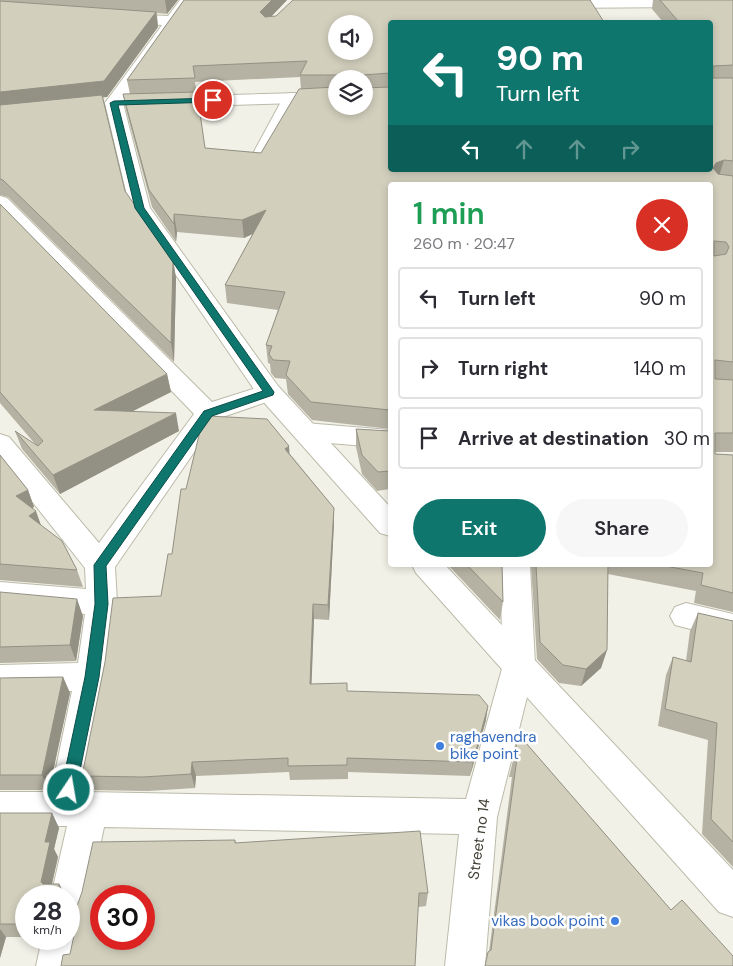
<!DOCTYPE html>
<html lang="en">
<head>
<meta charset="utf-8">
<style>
  :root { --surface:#fff; --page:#f7f7f7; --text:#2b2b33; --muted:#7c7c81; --line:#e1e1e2; --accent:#0f766e }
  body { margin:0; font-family:"DM Sans",sans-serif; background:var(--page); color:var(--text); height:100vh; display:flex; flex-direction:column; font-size:19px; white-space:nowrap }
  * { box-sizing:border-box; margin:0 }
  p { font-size:16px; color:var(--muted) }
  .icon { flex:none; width:28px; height:28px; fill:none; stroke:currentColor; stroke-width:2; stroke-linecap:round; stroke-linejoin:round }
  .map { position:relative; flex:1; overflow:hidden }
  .drawer { position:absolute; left:388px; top:182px; width:325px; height:385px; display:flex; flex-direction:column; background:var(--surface); border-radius:5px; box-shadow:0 2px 8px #0003 }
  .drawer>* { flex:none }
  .guide { position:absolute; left:388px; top:20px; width:325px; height:152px; border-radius:5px; box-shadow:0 2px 8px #0003; background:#0f766e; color:#fff; overflow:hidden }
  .controls { position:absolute; left:328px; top:15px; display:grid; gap:10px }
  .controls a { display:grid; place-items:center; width:45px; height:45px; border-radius:50%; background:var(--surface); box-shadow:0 2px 8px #0003; font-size:25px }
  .speed { position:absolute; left:15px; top:885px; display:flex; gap:10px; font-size:25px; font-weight:700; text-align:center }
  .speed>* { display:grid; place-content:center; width:65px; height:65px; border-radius:50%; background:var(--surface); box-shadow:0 2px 8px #0003; line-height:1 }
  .speed small { font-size:12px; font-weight:400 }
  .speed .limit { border:8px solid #d22; background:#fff; color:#111 }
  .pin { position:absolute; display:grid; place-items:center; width:42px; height:42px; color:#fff; margin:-21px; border:2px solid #fff; border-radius:50%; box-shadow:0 1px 5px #0007 }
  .me { position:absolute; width:55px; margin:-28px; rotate:12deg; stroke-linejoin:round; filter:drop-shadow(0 0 4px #0008) }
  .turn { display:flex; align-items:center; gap:18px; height:105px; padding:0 25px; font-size:22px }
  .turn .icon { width:65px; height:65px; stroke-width:2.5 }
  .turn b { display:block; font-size:35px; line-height:42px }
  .lanes { display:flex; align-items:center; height:48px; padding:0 25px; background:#0003; justify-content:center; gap:25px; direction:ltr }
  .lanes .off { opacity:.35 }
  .round { display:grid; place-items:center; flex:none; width:52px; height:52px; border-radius:26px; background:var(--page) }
  .summary { display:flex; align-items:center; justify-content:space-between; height:85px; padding:0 25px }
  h1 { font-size:30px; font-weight:600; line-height:38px; color:#1e9e55 }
  .button { display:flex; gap:10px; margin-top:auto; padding:10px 25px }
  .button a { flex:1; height:58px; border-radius:30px; background:var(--accent); color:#fff; font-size:20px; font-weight:600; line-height:58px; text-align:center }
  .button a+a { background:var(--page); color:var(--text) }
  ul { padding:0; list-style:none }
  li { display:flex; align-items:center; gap:15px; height:62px; margin:0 10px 8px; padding:0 15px; border:2px solid var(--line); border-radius:5px }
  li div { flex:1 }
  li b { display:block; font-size:19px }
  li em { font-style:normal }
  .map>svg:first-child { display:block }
</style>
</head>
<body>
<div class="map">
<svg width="733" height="966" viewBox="0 0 733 966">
  <rect width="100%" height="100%" fill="#f2f1e7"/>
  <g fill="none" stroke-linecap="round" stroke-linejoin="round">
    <g stroke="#bcbbaa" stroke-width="2">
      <path id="minor" d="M180 0H194L120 107 114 108 108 107 105 103 162 25 121 22 116 21 114 18 116 15 121 14 168 16Z
        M554 0H694L696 3 694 6 689 7 555 8 550 7 548 4Z
        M292 93 298 94 301 98 268 159 266 163 259 165 252 163 250 159 283 98 286 94Z
        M0 196 7 198 212 402 269 384 278 386 282 392 278 398 217 419 115 567 117 603 108 677 86 792 466 799 503 665 500 565H530L535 665 497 817 485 966H445L459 834 104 827 88 905 83 919 72 923 76 925 82 939 76 966H36L42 939H69V896H51L67 826H0V792H51L72 691 0 693V665L78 663 85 614 0 606V582L86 589 85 568 0 461V434L9 437 99 543 194 414 0 213Z
        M305 423 390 430V448L305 441 296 438 292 432 296 426Z
        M686 603 733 614V640L675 625 670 616 675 607Z"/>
    </g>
    <g stroke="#bcbbaa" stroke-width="2">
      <path id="tertiary" d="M336 92V102L161 107 155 106 152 102 155 98 161 97Z
        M114 98 120 99 123 103 150 208 278 386 390 507V536L380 533 260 398 130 208 105 103 108 99Z
        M412 565H445L733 870V917L719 912 416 573Z"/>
    </g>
    <use href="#minor" fill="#fff" fill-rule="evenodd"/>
    <use href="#tertiary" fill="#fff" fill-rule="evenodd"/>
  </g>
  <path fill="#b5b2a3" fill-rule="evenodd" d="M0 0H178L167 14 157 13 158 27 107 97H103L125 191 173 260 176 278 174 362 8 197 0 195Z
    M184 0H287L271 17 390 22V170H710V22H663L652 9 653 0H733V452H715V454L733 455V612L694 603 696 591 608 574 607 650 601 668 581 686 559 683 537 659 531 565H710V185H390V429L312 420 288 394 286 379 275 378 271 373 270 364 268 363 266 345 278 310 227 303 225 285 253 233 244 238 177 232 176 242 152 207 126 110 123 94H130L127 80ZM300 77 301 89 261 153 205 148 195 82ZM336 79H364V106H336Z
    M0 204 167 374 171 392 133 411 179 431 60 494 22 449 15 431 36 445 0 403Z
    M356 429 390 431V489L377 491 362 474 356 447Z
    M290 454 334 508V523L329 620 314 619 311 684 486 720 470 776 348 772V779L290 780 289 772 196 776 195 788 148 791 88 790 82 776 161 596 172 554 186 489Z
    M0 455 28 490 34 507 32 508 41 526 77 570 83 587 0 580Z
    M448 565H502L503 602 500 620Z
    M0 592 83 616 76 661 0 663Z
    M698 613 733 621V867L702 834 708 740 658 726 666 675 673 657 686 661 690 631Z
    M63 677 70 693 49 790H0V678Z
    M519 735 671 910 489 952 512 777H509Z
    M0 813H52L59 828 54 849 58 857 52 884H59L66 896H26V937H6L0 958Z
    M235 840 236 843 428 893 426 906 70 954Z"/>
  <path fill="#939184" d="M165 0H178L167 14Z
    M272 0H287L261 27 260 12Z
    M156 12 158 27 107 97 0 108V92Z
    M724 160 719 177 713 168 716 163Z
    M266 210 268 227 244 238 242 220Z
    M174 214 177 232 176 242 174 224Z
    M173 260 176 278 174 362 171 343Z
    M167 374 171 392 99 428 94 410Z
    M176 413 179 431 60 494 53 475Z
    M289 446 290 462 285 449Z
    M28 490 34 507 22 513 16 496Z
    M334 508V523L329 620 328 605Z
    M36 511 42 528 29 516Z
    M77 599 83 616 76 661 70 645Z
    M313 604 314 619 311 699 310 684Z
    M607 650 601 668 581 686 586 669Z
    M63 677 70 693 49 790 42 775Z
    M488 706 486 720 470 776 473 762Z
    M192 762 196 776 195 788 191 774Z
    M52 813 59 828 54 849 58 857 49 896 41 882 45 842Z
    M59 884 66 896H59Z
    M0 929 6 937 0 958Z"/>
  <path fill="#d2cfbd" stroke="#939184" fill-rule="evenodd" d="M184 0H272L260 12 265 17 276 16 293 0H590L604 22H390V73L363 75 362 79H337V75H300L307 61 193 66 195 78 127 80ZM336 24H364V51H336Z
    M660 0H733V65L713 66V78H733V161L724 160 716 163 713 168 718 174 733 176V362L715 360V379L733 380V433H715V454L733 455V593L701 585 703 573 660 565H710V185H390V410L311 402 286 375 290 361 273 360 269 354 272 346 266 345 285 292 225 285 266 210 242 220 174 214V224L149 190 123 94 197 92 205 148 261 153 299 89 336 87V106H364V88L390 87V170H710V22H679ZM714 241 726 242 729 247 726 254 714 256Z
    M0 1 156 12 104 81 0 92Z
    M102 95 125 191 173 260 171 343 3 180 0 179V105Z
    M0 204 167 374 94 410 176 413 53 475 15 431 38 446 43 441 0 392Z
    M208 416 267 419 289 446 285 449 334 508 328 605 313 604 310 684 347 683V691L479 695 488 706 473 762 347 758V765L288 766V758L192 762 191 774 143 777 82 776 105 662 113 598 161 596 168 554H172L181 489H186L201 427Z
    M356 429 390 431V471L378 472 362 455Z
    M0 455 28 490 16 496 36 511 29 516 62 541 77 570 0 564Z
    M467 565H502L503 602Z
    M536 565H608L607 650 586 669 563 665 540 642Z
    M0 592 77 599 70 645 0 647Z
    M698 613 733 621V842L711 819 717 723 665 709 673 657 691 662Z
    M63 677 42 775H0V678Z
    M519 735 671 910 682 900 733 956V966H485L488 952 491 950 517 758H513Z
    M0 813H52L45 842H50L41 882 43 884H59V896H26V924H0Z
    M420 831 428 893H419L415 966H61L63 955 70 954 76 926 69 910 77 906 82 892 93 842 235 840V843ZM101 896H144V939H101Z"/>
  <path fill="#0f766e" stroke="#0a4d48" d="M213 98 215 99V102L118 105 144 208 274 392 273 395 212 416 106 566 108 604 99 677 76 790 74 795 69 797 63 795 61 790 85 677 95 604 94 565 204 411 263 391 135 208 110 103 114 101Z"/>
  <g fill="#3f7fe0" stroke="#fff" stroke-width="2">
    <circle cx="440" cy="746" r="5"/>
    <circle cx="615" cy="921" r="5"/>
  </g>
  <g text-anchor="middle" stroke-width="5" stroke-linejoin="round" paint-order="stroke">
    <g font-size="15" fill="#366cbe" stroke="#fff" text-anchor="start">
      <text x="450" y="742">raghavendra<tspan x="450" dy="17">bike point</tspan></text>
      <text x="605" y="926" text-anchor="end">vikas book point</text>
    </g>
    <g font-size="15" fill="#444236" stroke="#fff">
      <text transform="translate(479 839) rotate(-82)" y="5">Street no 14</text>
    </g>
  </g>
</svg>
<div class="controls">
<a><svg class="icon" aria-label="sound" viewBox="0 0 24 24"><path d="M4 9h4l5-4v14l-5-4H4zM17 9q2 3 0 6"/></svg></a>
<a><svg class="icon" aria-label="layers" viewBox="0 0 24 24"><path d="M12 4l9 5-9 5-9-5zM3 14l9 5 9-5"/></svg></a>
</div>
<div class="speed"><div>28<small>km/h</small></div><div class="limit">30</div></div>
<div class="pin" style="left:213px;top:100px;background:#d93025"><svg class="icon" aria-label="arrive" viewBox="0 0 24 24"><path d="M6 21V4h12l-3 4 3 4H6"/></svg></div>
<svg class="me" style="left:69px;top:790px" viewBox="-20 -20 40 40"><circle r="17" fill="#0f766e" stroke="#fff" stroke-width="3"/><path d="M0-11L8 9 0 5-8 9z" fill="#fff"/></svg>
<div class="guide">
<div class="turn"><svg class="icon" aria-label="left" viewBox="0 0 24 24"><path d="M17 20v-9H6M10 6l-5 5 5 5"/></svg><div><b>90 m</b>Turn left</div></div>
<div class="lanes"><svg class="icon" aria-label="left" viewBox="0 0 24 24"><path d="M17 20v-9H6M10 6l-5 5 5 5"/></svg><svg class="icon off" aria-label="ahead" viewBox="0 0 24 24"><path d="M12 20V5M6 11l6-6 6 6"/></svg><svg class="icon off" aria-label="ahead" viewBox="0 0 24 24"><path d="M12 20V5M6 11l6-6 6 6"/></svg><svg class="icon off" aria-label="right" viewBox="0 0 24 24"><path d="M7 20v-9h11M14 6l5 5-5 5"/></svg></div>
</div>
<section class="drawer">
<div class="summary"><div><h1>1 min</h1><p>260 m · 20:47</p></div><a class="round" style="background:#d93025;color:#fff"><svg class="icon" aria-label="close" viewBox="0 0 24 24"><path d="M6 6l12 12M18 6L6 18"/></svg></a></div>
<ul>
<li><svg class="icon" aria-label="left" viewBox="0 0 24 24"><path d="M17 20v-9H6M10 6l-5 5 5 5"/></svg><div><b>Turn left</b></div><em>90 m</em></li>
<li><svg class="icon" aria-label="right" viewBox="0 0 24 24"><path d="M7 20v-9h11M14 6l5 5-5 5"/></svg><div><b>Turn right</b></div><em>140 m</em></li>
<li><svg class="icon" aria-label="arrive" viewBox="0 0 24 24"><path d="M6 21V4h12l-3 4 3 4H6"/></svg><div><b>Arrive at destination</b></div><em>30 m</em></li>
</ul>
<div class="button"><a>Exit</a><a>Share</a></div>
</section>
</div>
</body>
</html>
